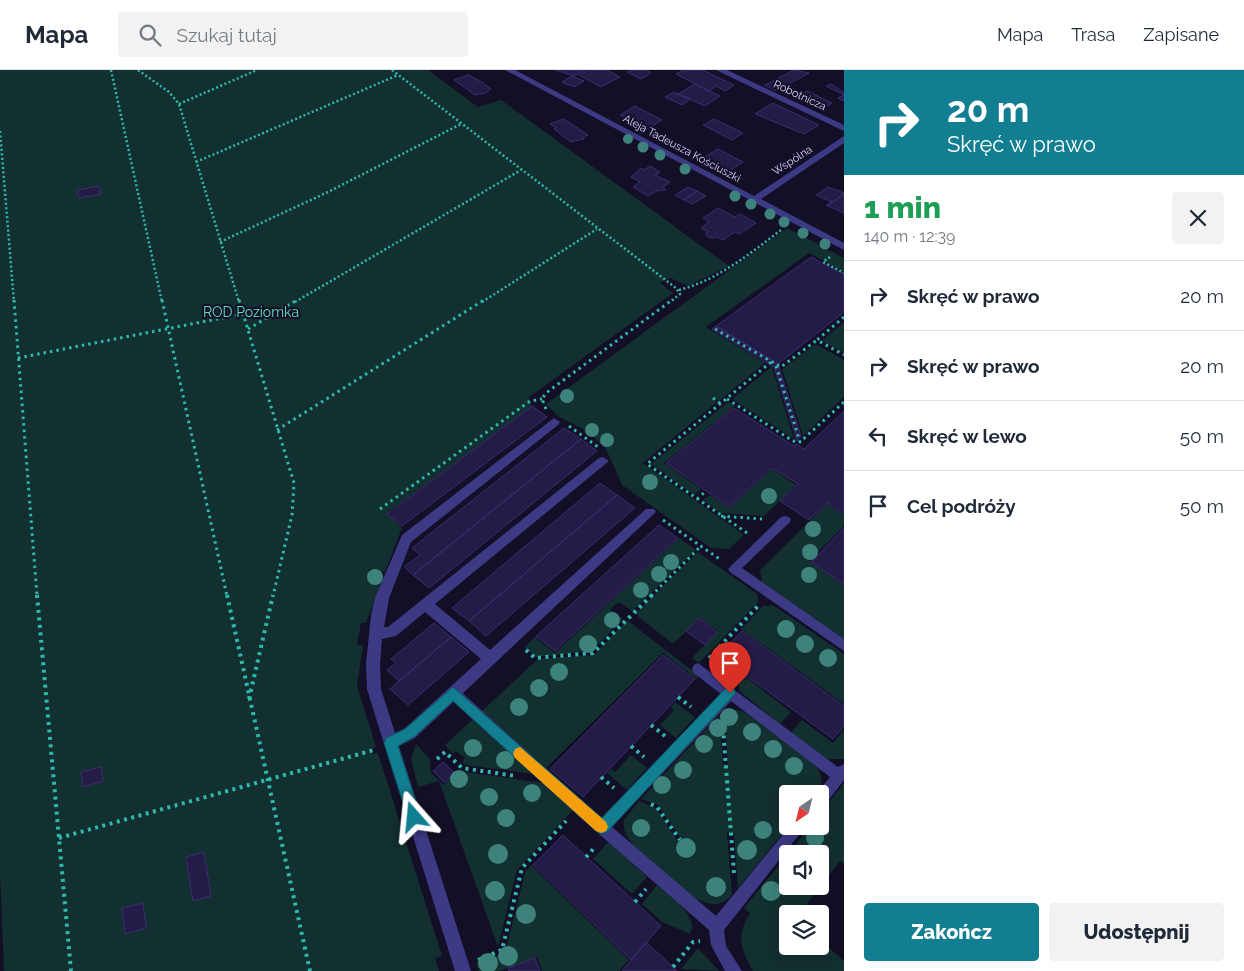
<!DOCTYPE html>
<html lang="pl">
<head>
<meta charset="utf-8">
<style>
  :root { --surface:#fff; --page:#f2f2f3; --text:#1f2937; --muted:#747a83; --line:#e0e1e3; --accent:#117e91 }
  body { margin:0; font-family:Raleway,sans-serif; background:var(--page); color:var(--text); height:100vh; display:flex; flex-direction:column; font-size:19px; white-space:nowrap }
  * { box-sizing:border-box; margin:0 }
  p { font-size:16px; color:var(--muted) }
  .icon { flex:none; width:28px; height:28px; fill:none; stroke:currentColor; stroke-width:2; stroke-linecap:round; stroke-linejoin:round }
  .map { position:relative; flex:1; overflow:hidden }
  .panel { display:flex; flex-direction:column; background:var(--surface); width:400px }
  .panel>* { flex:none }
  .top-card { background:#117e91; color:#fff; overflow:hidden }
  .needle { width:32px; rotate:215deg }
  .fabs { position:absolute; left:779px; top:715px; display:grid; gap:10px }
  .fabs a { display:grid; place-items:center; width:50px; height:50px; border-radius:5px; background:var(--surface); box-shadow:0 5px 20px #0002; font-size:25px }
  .pin { position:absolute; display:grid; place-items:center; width:42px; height:42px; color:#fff; margin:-51px -21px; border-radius:50% 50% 50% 0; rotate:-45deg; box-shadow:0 0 5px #0007 }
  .pin .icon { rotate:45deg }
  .me { position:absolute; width:55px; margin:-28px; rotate:342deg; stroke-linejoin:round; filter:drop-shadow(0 0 4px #0008) }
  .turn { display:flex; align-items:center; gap:18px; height:105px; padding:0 20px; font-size:22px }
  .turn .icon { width:65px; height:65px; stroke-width:2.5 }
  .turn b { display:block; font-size:35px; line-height:42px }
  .round { display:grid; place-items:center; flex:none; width:52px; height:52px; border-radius:5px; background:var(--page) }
  .head { display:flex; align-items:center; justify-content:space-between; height:85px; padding:0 20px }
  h1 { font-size:30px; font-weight:800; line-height:38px; color:#1e9e55 }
  .primary-button { display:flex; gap:10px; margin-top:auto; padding:10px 20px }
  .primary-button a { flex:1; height:58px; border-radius:5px; background:var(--accent); color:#fff; font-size:20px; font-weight:800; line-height:58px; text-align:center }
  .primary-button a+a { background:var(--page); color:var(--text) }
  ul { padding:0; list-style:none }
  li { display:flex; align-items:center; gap:15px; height:70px; padding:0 20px; border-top:1px solid var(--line) }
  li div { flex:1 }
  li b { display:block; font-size:19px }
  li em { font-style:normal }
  header { display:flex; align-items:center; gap:30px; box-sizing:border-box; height:70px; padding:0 25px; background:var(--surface); border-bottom:1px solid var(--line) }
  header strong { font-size:24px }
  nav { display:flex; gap:28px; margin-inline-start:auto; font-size:18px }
  .search { width:350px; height:45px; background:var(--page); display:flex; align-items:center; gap:12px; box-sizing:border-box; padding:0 18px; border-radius:5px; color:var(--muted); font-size:19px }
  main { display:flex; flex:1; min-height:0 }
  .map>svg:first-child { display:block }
</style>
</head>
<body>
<header>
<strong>Mapa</strong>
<div class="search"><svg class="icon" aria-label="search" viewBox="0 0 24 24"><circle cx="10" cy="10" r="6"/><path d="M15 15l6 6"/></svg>Szukaj tutaj</div>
<nav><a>Mapa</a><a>Trasa</a><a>Zapisane</a></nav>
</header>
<main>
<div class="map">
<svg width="844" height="901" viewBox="0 0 844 901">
  <rect width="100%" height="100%" fill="#130f26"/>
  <path fill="#12302f" d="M0 0H428L478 37 501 30 729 196 688 216 670 208 660 213 673 223 529 327 532 336 387 443 402 458 385 502 369 499V502L384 506 366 553H361L357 575H363L357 616 376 677 370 679 372 684 378 683 442 886 435 888 439 901H4L0 803Z
    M787 158 844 188V202L809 183 706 257 772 297 794 369 732 329 771 297 765 293 719 331 712 329 717 332 643 393 744 465 729 479 711 478 622 415 606 379 587 361 559 347 546 334Z
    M844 252V283L822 271Z
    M816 274 844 290V327L803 366 782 299Z
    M728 332 735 336 664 393 701 419 694 425 651 394Z
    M772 399 796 415 764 446 720 443 703 430 710 425 729 438Z
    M827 434 844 445V456L809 491 844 515V569L762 512 760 500Z
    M679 468 696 480 632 541 619 532 610 539 623 549 592 581 535 587 525 577 535 567 555 583Z
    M698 482 757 524 758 532 699 593 692 588 718 561 700 548 673 574 635 544Z
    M773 535 844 584V634L741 559 763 536Z
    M627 550 699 606 697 609 663 583 546 698 482 641 538 589 594 585Z
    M746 607 791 642 780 654 739 621V615Z
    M675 632 695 647 676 668 660 655 674 640 671 637Z
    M727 640H737L746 643 814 694C823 703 824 714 816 724H788V756H789L738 818 734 764 727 763 732 825C709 852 674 811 657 796 647 787 633 778 627 766 624 761 623 756 624 750L639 731 656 738 678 772 682 770 658 735 641 729 719 645 723 694H728L724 641Z
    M473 649 534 704 465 695 462 692 465 688 456 681 453 684 445 675Z
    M802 650 833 673 844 659V689H827L791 663Z
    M416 674 430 689 431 703 444 715 459 701 543 713 573 740 517 800 498 877 439 711 418 717 411 689Z
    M631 685 647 698 627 720 607 703 612 699 615 702Z
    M844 713V793L840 791 799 844H788V876H820V870L844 891V901H753C740 878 736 866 750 843L744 838 788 784V816H820V784H788L810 756H820V743Z
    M609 771 647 807 632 824 593 789Z
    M531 795 629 890 619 901H542L537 887 500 901H479L476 893 505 883 525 802Z
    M657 815C669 826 700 846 690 864L662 852 642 834Z
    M698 878 719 901 681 899Z"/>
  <path fill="#241b47" stroke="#3b2d73" d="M555 0H585L574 6Z
    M589 0H607L620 7 601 17 579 5Z
    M631 0H646L651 3 641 9 627 2Z
    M684 0H703L734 15 725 21 716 16 709 21 676 4Z
    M794 0 809 3 776 21 765 15Z
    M468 5 482 12 491 19 486 23 475 25 454 10Z
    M572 6 584 11 574 17 562 12Z
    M695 14 709 21 720 26 705 36 678 24Z
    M831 14 844 23V31L838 28 844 25 826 16Z
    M807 21 832 33 821 40 795 27Z
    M674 22 678 24 691 29 682 35 665 27Z
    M773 33 819 55 804 64 755 44Z
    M635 36 662 50 647 59 620 45Z
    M563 49 570 53 588 65 583 67 584 69 571 72 554 59 556 58 550 54Z
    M714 49 743 63 732 70 703 55Z
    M718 79 743 92 729 101 703 88Z
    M650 96 660 102 655 105 670 112 663 117 666 120 656 121 648 126 633 117 640 112 631 107 641 98 644 100Z
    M99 116 101 124 79 128 77 120Z
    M688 117 697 121 684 130 675 125Z
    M828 117 844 123 828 136 826 135 832 132 816 125Z
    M697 121 706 126 692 134 684 130Z
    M844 124V143L828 136Z
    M718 138 735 147 740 144 756 153 740 164 735 162 723 170 717 167 710 168 706 165 707 161 701 158 709 152 703 148Z
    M811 187 844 204V242L778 294 716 256Z
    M716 256 778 294 801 366 797 371 774 297 712 259Z
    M532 336 547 347 402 456 387 444Z
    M734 338 794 376 796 374 804 379 844 341V444L827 433 809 450 780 431 798 414 772 398 729 437 666 393Z
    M564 358 581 369 413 505 404 497 420 485 412 478Z
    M581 369 597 381 429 518 413 505Z
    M600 413 617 425 469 551 452 538Z
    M617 425 635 438 486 566 469 551Z
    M659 455 678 468 555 581 536 566Z
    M844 458V514L811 492Z
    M699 548 717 562 705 575 686 561Z
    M434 553 451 567 399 611 387 600 396 593 391 589Z
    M742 561 844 636V656L833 669 718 585Z
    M451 567 469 582 408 635 390 619Z
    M663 585 695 609 583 727 550 699Z
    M443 692 455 703 445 713 433 701Z
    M101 697 103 711 83 717 81 702Z
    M563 765 661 856 631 890 533 795Z
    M204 782 211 826 193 831 186 787Z
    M143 833 146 858 125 864 122 838Z
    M646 872 673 897 677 901H622Z
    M535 888 540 901H509L508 898Z"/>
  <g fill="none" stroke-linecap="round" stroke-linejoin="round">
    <path stroke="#2fb8b0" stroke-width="2.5" stroke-dasharray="2 2.5" stroke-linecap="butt" d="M111 0 162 232
      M138 0 169 22 179 34 239 232
      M392 0 676 218 680 224 670 232
      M179 34 257 0
      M0 61 14 232
      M196 92 398 5
      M220 172 328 122 461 54
      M830 187 823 192 844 203
      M679 220C718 210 749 184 781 160
      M295 232 521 100
      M482 232 597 159"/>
    <path stroke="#2fb8b0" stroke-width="3" stroke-dasharray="2.5 4" stroke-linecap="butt" d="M14 230 37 526
      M162 230 227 526
      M239 230 294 413 292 445 273 526
      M844 247 817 270 844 285
      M248 259 297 230
      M715 259 781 297 817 270
      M18 288 243 244
      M776 296 800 372 844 332
      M713 328 721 334
      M727 329 793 371 800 372
      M546 339 542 329 546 323 672 230
      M569 356 598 377
      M277 360 484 230
      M697 429 706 421
      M380 439 530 331 542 329
      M721 446 762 449
      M663 450 721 490
      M747 463 647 394 771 292
      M651 526 701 476"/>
    <path stroke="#2fb8b0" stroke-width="4" stroke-dasharray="3 4.5" stroke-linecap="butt" d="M37 525 71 901
      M227 525 310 901
      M526 580 535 588 593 583 652 525
      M709 588 758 536
      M736 608 741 602
      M678 627 691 637
      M249 629 273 525
      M651 655 665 666
      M723 658 734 803
      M631 676 644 687
      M437 689 445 682 462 698 516 706
      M601 707 614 718
      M651 734 657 737 680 770
      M59 768 374 680
      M586 787 596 776
      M635 832 646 819
      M478 890 502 880 522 798 566 751
      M673 897 693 872 700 871"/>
    <path fill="#3d3a85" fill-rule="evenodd" d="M785 446 789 447 791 450 789 453 742 498 844 569V581L730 502 728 499 781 447Z
      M698 593 838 697 844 694V710L825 735 820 737V724H816L830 707 731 631 612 757 716 846 790 756H806L724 860 726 876 742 901H725L711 875 709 860 583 750 448 627 447 623 448 619 453 617 458 619 601 748 721 624 694 603 692 599 694 595Z"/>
    <path fill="#3d3a85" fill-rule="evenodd" d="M505 0H515L754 126 844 66V73L761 129 844 173V180Z
      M716 0H727L844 55V61Z
      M554 348 560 352 558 355 411 472 389 528 384 557H388L599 388 603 387 609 391 435 534 490 580 646 439H654L656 442 415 668 399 676 471 901H455L367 619 366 594 371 545 375 528 402 465ZM425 542 481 589 405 658 395 663 381 619 380 594 382 569 396 566Z"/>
  </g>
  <g fill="#3d827b">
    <circle cx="628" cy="69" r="5"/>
    <circle cx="643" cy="77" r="5.5"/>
    <circle cx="660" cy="85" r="5.5"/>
    <circle cx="685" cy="99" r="5.5"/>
    <circle cx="735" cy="126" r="5.5"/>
    <circle cx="751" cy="134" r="5.5"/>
    <circle cx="770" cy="144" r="5.5"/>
    <circle cx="784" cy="152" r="5.5"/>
    <circle cx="803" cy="163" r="5.5"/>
    <circle cx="825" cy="174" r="5.5"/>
    <circle cx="567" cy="326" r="7"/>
    <circle cx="592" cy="360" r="7"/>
    <circle cx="607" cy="370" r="7"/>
    <circle cx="650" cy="412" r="8"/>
    <circle cx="769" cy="426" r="8"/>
    <circle cx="813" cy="459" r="8"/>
    <circle cx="810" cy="482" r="8"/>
    <circle cx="671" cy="492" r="8"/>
    <circle cx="659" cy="504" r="8"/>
    <circle cx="809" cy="505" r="8"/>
    <circle cx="375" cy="507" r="8"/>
    <circle cx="641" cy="520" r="8"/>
    <circle cx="612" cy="550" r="8"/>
    <circle cx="786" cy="559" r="9"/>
    <circle cx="588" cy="574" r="9"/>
    <circle cx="805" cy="574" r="9"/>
    <circle cx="828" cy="588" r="9"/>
    <circle cx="559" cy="602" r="9"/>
    <circle cx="539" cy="618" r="9"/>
    <circle cx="519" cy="637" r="9"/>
    <circle cx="729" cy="647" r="9"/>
    <circle cx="718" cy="658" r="9"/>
    <circle cx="752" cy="662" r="9"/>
    <circle cx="704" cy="674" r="9"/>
    <circle cx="473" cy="678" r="9"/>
    <circle cx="773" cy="679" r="9"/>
    <circle cx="505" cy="690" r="9"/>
    <circle cx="794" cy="696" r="9"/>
    <circle cx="683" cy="700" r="9"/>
    <circle cx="459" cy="709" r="9"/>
    <circle cx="662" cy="715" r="9"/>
    <circle cx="532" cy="723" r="9"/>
    <circle cx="489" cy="727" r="9"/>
    <circle cx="506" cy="748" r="9"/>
    <circle cx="641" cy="758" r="9"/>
    <circle cx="763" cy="760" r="9"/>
    <circle cx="815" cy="768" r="9"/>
    <circle cx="686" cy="778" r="10"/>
    <circle cx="747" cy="780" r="10"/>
    <circle cx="498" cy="784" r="10"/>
    <circle cx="716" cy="817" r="10"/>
    <circle cx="495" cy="821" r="10"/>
    <circle cx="771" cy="821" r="10"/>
    <circle cx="526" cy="844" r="10"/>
    <circle cx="508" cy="886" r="10"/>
    <circle cx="488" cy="893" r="10"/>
  </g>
  <path fill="#117e91" stroke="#0b525e" d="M453 617 602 748 725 619 730 617 734 619 736 623 607 762 602 764 597 762 453 631 414 667 398 676 421 747 419 752 414 754 409 752 384 673 386 668 405 659Z"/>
  <path fill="#f59e0b" d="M520 677 606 752 608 757 606 761 601 763 596 761 515 688 513 684 515 679Z"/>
  <g text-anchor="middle" stroke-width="4" stroke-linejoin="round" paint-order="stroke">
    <g font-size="11" fill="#d9d4ff" stroke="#130f26">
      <text transform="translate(800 25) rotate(25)" y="4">Robotnicza</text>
      <text transform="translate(682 78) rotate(28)" y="4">Aleja Tadeusza Kościuszki</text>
      <text transform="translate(792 90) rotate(-33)" y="4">Wspólna</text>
    </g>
    <g font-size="14" fill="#5fe0c0" stroke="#130f26">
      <text x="251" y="247">ROD Poziomka</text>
    </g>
  </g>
</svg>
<div class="fabs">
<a><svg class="needle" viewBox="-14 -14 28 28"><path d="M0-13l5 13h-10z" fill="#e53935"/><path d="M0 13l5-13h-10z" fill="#747a83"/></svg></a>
<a><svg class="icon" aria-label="sound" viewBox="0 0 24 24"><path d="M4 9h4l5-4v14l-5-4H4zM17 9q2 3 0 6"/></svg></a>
<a><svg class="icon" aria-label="layers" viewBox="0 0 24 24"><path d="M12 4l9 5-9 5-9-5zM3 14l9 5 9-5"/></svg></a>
</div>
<div class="pin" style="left:730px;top:623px;background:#d93025"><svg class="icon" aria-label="arrive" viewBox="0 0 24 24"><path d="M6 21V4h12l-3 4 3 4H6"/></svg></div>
<svg class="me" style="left:414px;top:747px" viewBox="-20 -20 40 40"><path d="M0-17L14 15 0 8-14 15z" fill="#117e91" stroke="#fff" stroke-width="4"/></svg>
</div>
<section class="panel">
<div class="top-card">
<div class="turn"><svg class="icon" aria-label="right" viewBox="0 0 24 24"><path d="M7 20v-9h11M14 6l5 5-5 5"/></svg><div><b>20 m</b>Skręć w prawo</div></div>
</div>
<div class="head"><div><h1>1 min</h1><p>140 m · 12:39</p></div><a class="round"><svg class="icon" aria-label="close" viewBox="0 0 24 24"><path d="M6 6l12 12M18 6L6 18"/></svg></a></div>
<ul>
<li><svg class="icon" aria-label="right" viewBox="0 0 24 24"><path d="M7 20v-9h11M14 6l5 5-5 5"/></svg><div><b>Skręć w prawo</b></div><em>20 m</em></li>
<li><svg class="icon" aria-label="right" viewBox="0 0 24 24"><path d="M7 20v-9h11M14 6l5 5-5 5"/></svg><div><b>Skręć w prawo</b></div><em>20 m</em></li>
<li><svg class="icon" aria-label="left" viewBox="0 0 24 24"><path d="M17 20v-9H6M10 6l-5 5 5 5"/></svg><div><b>Skręć w lewo</b></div><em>50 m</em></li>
<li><svg class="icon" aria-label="arrive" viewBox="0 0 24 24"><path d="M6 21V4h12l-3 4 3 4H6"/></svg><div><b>Cel podróży</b></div><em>50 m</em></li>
</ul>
<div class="primary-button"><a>Zakończ</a><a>Udostępnij</a></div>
</section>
</main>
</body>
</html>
